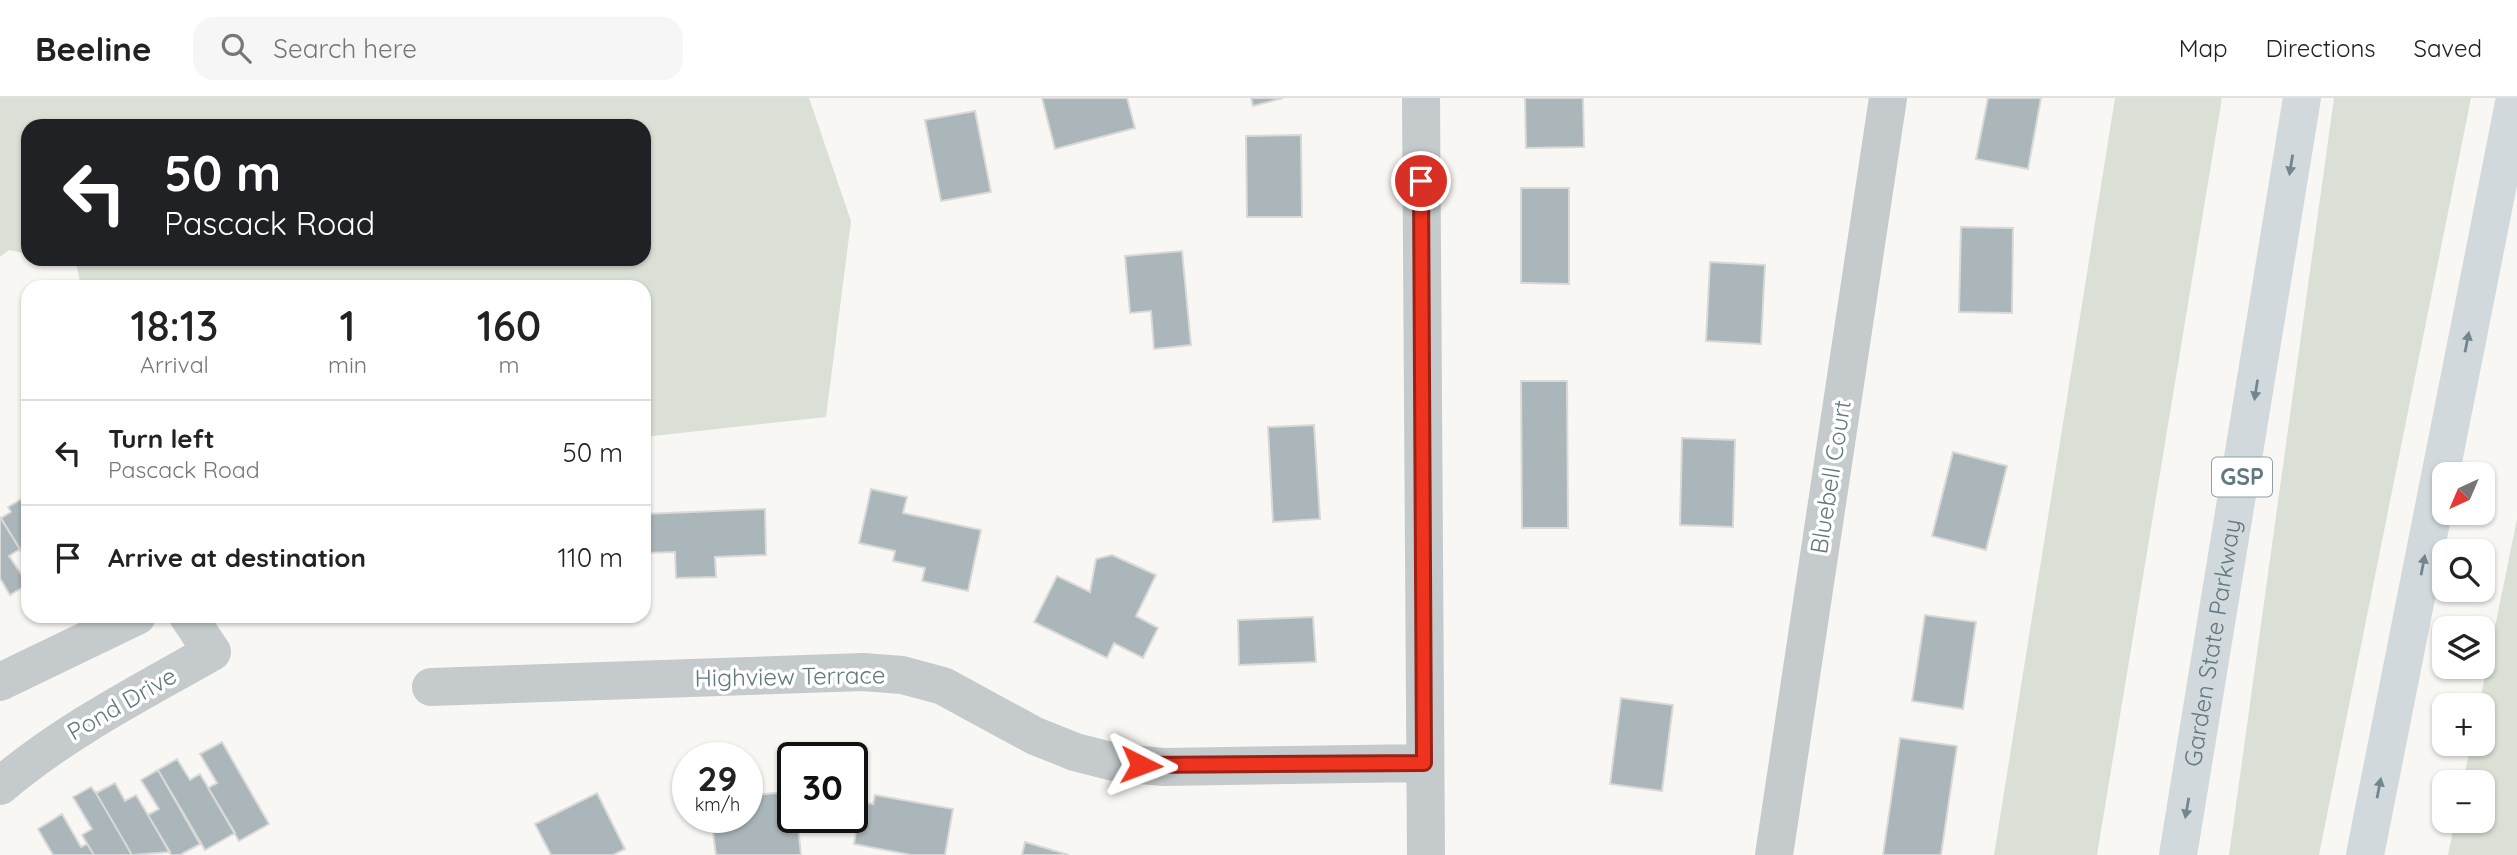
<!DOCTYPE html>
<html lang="en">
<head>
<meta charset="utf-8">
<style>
  :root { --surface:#fff; --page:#f6f6f6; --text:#222; --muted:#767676; --line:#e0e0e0 }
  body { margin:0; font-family:Quicksand,sans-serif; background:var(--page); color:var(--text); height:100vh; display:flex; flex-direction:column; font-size:26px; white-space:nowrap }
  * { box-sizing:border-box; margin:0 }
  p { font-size:23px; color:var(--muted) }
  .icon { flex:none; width:38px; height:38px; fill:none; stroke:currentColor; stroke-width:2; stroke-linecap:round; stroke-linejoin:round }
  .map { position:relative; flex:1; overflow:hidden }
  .drawer { position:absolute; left:21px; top:182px; width:630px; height:343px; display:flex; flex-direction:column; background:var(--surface); border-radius:21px; box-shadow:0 2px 5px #0004 }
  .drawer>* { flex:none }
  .guide { position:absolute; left:21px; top:21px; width:630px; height:147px; border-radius:21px; box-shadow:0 2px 5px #0004; background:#202124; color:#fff; overflow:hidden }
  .needle { width:46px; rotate:224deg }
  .controls { position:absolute; left:2432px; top:364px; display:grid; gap:14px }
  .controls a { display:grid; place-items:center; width:63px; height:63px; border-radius:14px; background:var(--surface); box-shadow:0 2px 5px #0004; font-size:35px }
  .speed { position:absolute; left:672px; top:644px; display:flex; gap:14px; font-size:35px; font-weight:700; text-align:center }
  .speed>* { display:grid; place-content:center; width:91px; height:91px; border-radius:50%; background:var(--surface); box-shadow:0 2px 5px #0004; line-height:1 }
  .speed small { font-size:18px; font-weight:400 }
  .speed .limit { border:4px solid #111; border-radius:10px; background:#fff; color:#111 }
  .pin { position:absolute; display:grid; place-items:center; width:60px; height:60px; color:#fff; margin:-30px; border:4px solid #fff; border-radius:50%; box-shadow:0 2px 7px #0007 }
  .me { position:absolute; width:77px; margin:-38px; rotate:93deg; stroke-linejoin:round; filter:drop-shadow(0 0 5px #0008) }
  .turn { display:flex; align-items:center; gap:24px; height:147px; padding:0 28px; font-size:32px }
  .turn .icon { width:91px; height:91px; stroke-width:2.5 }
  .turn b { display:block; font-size:49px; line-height:60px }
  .eta { display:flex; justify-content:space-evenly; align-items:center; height:119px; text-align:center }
  .eta b { font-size:42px; font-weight:600; line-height:49px }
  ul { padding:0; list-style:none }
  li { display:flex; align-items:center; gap:21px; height:105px; padding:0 28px; border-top:2px solid var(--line) }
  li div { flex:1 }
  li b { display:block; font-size:26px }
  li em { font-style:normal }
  header { display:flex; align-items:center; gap:42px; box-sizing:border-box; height:98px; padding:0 35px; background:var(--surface); border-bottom:2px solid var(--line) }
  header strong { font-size:33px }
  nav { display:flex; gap:38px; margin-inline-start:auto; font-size:24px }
  .search { width:490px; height:63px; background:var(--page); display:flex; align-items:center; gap:18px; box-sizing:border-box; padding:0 24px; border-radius:21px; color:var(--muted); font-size:26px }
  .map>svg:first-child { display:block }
</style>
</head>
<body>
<header>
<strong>Beeline</strong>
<div class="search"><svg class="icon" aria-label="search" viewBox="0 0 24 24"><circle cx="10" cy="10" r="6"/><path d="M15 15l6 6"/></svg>Search here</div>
<nav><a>Map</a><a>Directions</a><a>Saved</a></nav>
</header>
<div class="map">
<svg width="2517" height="757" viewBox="0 0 2517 757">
  <rect width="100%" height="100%" fill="#f8f7f4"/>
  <path fill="#dae0d5" d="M0 0H809L851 123 826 319 644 339V189H81L76 164 60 161H644V28H28V156L9 152 0 159Z
    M2115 0H2222L2097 757H1994Z
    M2334 0H2471L2319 757H2229Z
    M2517 421V757H2448L2455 723H2483V684H2463L2471 646H2483V607H2479Z"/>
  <path fill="#abb6ba" stroke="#d9d9d7" stroke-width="2" d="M1042 0H1127L1135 30 1055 51Z
    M1251 0H1283L1253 8Z
    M1525 0H1583L1584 49 1526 50Z
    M1988 0H2041L2028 71 1976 61Z
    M975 13 991 94 941 103 925 22Z
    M1301 37 1302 119H1247L1246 38Z
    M1521 90H1569V186L1521 185Z
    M1961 129 2013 130 2012 215 1959 214Z
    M1182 153 1191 247 1154 251 1151 213 1130 215 1125 158Z
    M1710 164 1765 167 1761 246 1706 243Z
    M1521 283H1567L1568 430H1522Z
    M1314 327 1320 421 1273 424 1268 329Z
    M1682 340 1735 342 1733 429 1680 427Z
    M1953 354 2007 368 1986 452 1932 438Z
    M871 391 907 399 903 415 981 432 968 493 922 483 925 470 893 463 895 453 859 445Z
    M27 398 28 456 24 458 1 420 11 414 8 409Z
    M765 411 766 457 715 459 716 479 676 480 675 454 644 455V416Z
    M0 419 20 451 9 458 28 486 10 497 0 480Z
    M1112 457 1156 477 1136 518 1158 530 1143 560 1114 545 1107 560 1034 524 1057 478 1090 494 1096 461Z
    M1925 517 1976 524 1963 611 1912 603Z
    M1313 519 1316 564 1239 567 1238 522Z
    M1621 600 1673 607 1662 693 1610 686Z
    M1900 640 1957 648 1941 757H1883Z
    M222 644 269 726 239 743 208 690 217 685 200 656Z
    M177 661 190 682 200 676 235 735 205 752 158 672Z
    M158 672 200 746 180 757H171L148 717 159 711 141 682Z
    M115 685 125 703 136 697 170 754 132 757 96 695Z
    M91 689 96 695 132 757H94L82 737 92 731 73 699Z
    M793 693V719H797L801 757H716L711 719H747V698Z
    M597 695 625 751 613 757H551L535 726Z
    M875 697 953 711 945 757H911L854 746 861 704 873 706Z
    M62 716 81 749 87 746 94 757H53L38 731Z
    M1025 744 1069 757H1022Z"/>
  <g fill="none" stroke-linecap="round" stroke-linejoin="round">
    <path stroke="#c5cacc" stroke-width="38" d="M1421 0 1426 757
      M0 584 137 518
      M431 589 863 574 902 577 943 588 1035 638 1075 654 1118 665 1164 669 1424 665
      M0 688C65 633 138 596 212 554L188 518
      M1774 757 1888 0"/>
    <g stroke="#d2d9dc" stroke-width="38">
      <path id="s1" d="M2178 757 2302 0"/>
      <path d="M2365 757 2515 0"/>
    </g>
  </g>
  <defs><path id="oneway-solid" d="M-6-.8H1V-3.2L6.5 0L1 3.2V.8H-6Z" transform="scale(1.75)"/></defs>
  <g fill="#72868f">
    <use href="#oneway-solid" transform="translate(2291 67) rotate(99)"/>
    <use href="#oneway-solid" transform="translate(2467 244) rotate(-79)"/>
    <use href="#oneway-solid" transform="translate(2256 292) rotate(99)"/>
    <use href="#oneway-solid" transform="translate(2423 467) rotate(-79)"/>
    <use href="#oneway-solid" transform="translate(2379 690) rotate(-79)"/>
    <use href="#oneway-solid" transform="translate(2187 710) rotate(100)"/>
  </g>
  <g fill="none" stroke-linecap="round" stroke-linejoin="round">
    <g stroke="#9b2114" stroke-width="18">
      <path id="route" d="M1141 667 1424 665 1421 83"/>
    </g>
    <use href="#route" stroke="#ee331e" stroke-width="12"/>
  </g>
  <g text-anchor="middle" stroke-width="7" stroke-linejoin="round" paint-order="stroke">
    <rect fill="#fff" stroke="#90a0a7" stroke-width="2" x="2212" y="359.5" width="60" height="39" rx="5"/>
    <g font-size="23" font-weight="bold" fill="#617781">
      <text x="2242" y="387">GSP</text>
    </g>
    <g font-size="24" fill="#617781" stroke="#fff">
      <text transform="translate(1831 379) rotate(-81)" y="8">Bluebell Court</text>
      <text dy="8" stroke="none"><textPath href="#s1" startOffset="215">Garden State Parkway</textPath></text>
      <text transform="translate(790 579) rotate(-1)" y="8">Highview Terrace</text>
      <text transform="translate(122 606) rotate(-30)" y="8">Pond Drive</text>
    </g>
  </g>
</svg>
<div class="controls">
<a><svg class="needle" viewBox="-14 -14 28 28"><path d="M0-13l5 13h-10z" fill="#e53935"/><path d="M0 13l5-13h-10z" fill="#767676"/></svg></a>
<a><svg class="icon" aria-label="search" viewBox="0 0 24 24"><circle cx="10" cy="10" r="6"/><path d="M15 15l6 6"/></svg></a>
<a><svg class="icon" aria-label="layers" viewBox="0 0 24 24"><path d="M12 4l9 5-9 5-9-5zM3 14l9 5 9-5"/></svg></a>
<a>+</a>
<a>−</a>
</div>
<div class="speed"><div>29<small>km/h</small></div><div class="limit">30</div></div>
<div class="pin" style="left:1421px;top:83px;background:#d93025"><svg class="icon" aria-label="arrive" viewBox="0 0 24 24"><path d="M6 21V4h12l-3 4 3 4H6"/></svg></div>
<svg class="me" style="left:1141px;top:667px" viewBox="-20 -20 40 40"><path d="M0-17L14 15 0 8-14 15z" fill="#ee331e" stroke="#fff" stroke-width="4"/></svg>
<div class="guide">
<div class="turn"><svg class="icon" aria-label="left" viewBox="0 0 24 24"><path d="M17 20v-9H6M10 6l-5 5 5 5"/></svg><div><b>50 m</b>Pascack Road</div></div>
</div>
<section class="drawer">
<div class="eta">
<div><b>18:13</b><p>Arrival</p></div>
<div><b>1</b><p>min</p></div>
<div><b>160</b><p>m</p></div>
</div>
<ul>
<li><svg class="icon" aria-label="left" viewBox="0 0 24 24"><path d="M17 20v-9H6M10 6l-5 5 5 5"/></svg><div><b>Turn left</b><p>Pascack Road</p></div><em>50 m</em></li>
<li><svg class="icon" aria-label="arrive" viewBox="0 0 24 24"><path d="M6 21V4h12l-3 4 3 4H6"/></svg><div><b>Arrive at destination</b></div><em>110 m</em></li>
</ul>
</section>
</div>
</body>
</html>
